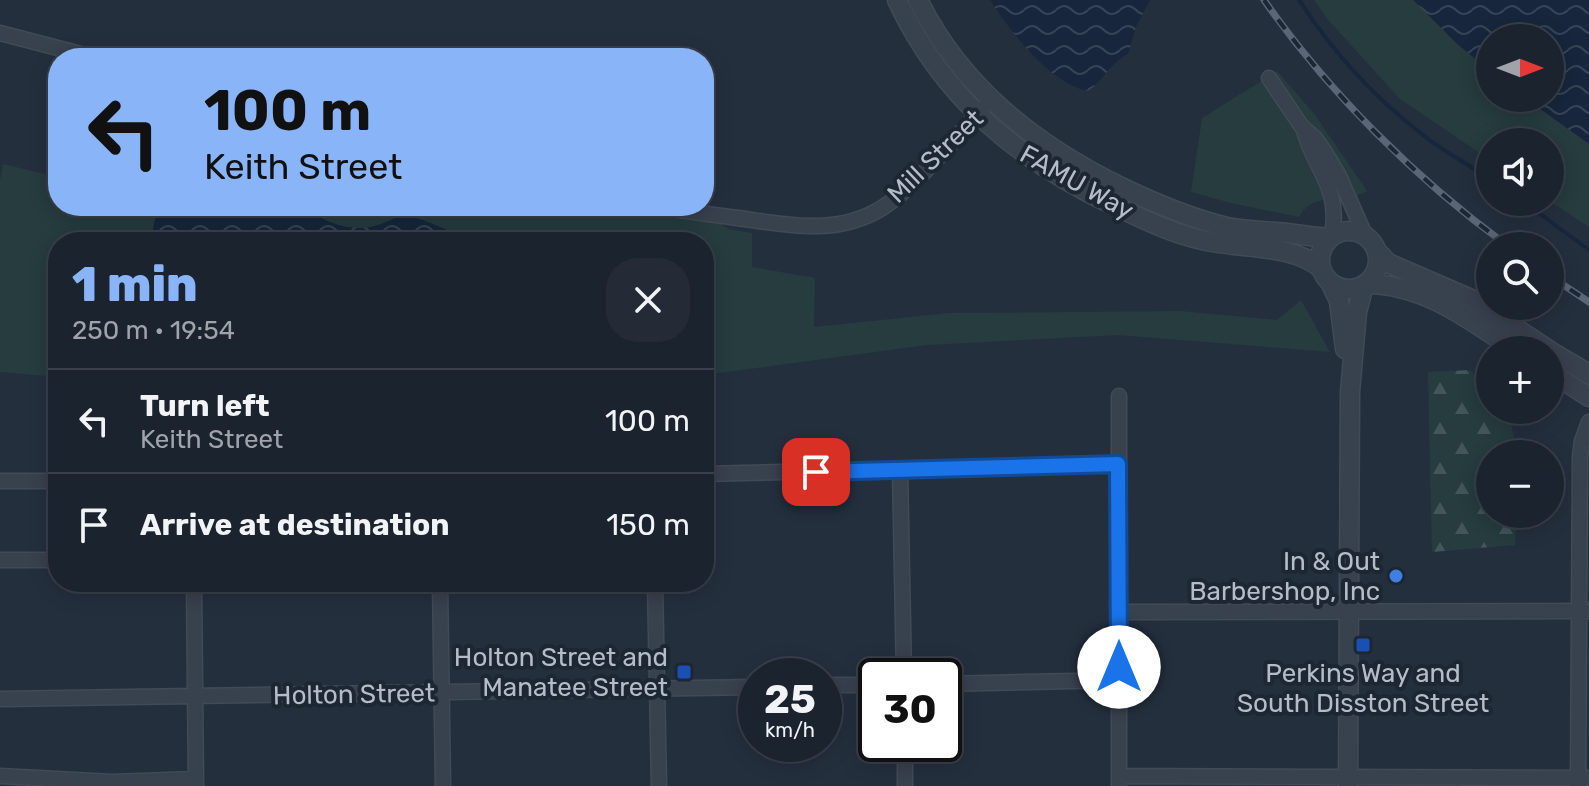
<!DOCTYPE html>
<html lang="en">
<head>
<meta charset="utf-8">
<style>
  :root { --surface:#1b232e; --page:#242b36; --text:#f1f3f6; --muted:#a0a4aa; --line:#39404a; --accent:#8ab4f8 }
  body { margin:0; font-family:Rubik,sans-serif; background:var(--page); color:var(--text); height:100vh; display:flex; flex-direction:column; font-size:30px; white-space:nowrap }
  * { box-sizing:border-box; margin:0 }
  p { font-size:26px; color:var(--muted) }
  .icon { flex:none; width:44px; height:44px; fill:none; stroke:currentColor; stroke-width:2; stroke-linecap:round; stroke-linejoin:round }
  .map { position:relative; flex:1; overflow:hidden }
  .drawer { position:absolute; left:48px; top:232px; width:666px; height:360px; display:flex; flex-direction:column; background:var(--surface); border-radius:32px; box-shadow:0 4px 20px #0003,0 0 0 2px var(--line) }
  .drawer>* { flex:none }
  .guide { position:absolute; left:48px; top:48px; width:666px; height:168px; border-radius:32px; box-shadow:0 4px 20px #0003,0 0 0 2px var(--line); background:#8ab4f8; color:#111; overflow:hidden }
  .needle { width:52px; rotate:90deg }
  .buttons { position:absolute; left:1476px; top:24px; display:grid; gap:16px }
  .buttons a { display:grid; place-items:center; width:88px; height:88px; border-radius:50%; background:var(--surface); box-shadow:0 4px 20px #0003,0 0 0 2px var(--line); font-size:40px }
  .speed { position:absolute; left:738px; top:658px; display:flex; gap:16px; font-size:40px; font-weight:700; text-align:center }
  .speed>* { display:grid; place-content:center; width:104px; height:104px; border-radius:50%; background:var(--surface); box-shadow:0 4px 20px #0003,0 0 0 2px var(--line); line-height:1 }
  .speed small { font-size:20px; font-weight:400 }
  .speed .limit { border:4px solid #111; border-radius:12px; background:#fff; color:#111 }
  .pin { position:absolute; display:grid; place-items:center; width:68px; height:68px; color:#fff; margin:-34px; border-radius:16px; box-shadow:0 4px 12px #0006 }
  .me { position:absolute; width:88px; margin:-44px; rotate:0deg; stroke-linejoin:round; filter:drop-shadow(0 0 6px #0008) }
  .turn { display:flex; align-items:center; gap:28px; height:168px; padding:0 24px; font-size:36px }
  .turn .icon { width:104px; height:104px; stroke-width:2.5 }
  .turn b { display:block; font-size:56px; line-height:68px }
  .round { display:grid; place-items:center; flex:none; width:84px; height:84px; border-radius:32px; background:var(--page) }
  .headline { display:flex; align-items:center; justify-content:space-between; height:136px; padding:0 24px }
  h1 { font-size:48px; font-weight:800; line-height:60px; color:var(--accent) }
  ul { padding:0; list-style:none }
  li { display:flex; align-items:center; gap:24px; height:104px; padding:0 24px; border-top:2px solid var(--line) }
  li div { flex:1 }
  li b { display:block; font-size:30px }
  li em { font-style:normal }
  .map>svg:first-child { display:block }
</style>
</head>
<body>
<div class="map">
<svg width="1589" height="786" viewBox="0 0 1589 786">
  <defs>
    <pattern id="forest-firs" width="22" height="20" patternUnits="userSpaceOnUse" patternTransform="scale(2)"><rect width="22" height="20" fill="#263c3f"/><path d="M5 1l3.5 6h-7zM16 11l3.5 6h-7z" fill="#435659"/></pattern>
    <pattern id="water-waves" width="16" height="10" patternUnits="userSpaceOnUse" patternTransform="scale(2)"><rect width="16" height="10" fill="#17263c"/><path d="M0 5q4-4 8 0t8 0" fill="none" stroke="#364457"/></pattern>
  </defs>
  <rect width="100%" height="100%" fill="#242f3e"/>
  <path fill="url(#forest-firs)" d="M1470 370 1490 390V410H1506L1509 414 1517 454H1490V514H1516L1515 545 1432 552 1428 372Z"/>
  <path fill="#263c3f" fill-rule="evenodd" d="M1314 0H1589V227L1550 201V142H1490V160L1400 99 1329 21ZM1490 38H1550V98H1490Z
    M1277 71 1315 115 1367 191C1344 206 1314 189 1299 217L1231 203 1191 192 1202 118Z
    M3 164 58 177V206H609L721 224 729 229 752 233V267L815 278 814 327 949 313 1180 311 1277 320 1301 300 1330 352 1118 335 927 345 704 375V242H58V377L0 372V180Z"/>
  <path fill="url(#water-waves)" d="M990 0H1150L1136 27 1128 54C1109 64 1105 78 1089 91 1051 85 1010 31 990 0Z
    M1413 0H1589V144L1525 98H1550V38H1490V71L1456 43Z
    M158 206H303C322 221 349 233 374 226 385 224 393 217 404 216 421 216 447 232 465 236L473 242H150Z"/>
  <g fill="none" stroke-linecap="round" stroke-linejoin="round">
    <path stroke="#17263c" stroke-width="4" d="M1299 0C1332 51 1375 98 1423 135 1444 152 1468 164 1490 179
      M1524 202 1589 250
      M328 582V586"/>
    <g stroke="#414a57" stroke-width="17">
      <path id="minor" d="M0 33 96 58
        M1269 78 1302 127 1315 138 1326 154 1338 174 1365 235
        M1303 127C1314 171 1341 185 1332 236
        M653 206C681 211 710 214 738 218 788 225 837 236 882 208 915 187 955 138 983 109
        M1119 396V786
        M900 470 904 676
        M704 474 1118 464
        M0 481H58
        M0 560H58
        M194 582 196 786
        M440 582 443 786
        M655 582 659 786
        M1119 612 1589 611
        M944 684 1119 680
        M824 685H876
        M0 699 756 687
        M905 744V786
        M0 776 112 782 196 779
        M1119 776 1589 778
        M1578 786 1580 456 1582 441 1589 422"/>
    </g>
    <g stroke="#414a57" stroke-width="21">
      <path id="tertiary" d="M897 0C943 98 1017 159 1113 205 1141 218 1168 232 1198 239 1237 250 1288 242 1321 268
        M918 0C961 87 1034 144 1119 186 1154 203 1189 218 1227 227 1247 231 1267 231 1287 233 1301 235 1315 237 1329 238
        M1320 260a29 29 0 1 1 58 0a29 29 0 1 1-58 0Z
        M1377 251 1388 263 1471 299 1549 350
        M1330 282 1339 301 1345 349
        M1366 284C1424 284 1469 319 1515 350
        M1550 351 1589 374
        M1550 372 1589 397
        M1348 786 1350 392 1357 312 1364 285"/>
    </g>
    <use href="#minor" stroke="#38414e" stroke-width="14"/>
    <use href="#tertiary" stroke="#38414e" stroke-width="18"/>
    <g stroke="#5a6575" stroke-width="7">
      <path id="rail" d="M1264 0C1329 93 1416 179 1508 246
        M1550 276 1589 302"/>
    </g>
    <use href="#rail" stroke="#1d2633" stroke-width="4" stroke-dasharray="12" stroke-linecap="butt"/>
  </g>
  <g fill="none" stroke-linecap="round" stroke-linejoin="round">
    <g stroke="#114b97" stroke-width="20">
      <path id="route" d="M816 472 1118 464 1119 667"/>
    </g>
    <use href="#route" stroke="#1a73e8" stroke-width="14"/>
  </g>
  <circle fill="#3f7fe0" stroke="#1d2633" stroke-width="3" cx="1396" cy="576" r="8"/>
  <g fill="#1a4fb4" stroke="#1d2633" stroke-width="3">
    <rect x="1355" y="637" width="16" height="16" rx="4"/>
    <rect x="676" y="664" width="16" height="16" rx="4"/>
  </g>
  <g text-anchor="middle" stroke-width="8" stroke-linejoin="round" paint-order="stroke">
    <g font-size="26" fill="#b4bcc9" stroke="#1d2633">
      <text transform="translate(935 156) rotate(-44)" y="9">Mill Street</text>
      <text transform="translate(1077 182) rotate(29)" y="9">FAMU Way</text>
      <text transform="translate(354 694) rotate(-1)" y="9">Holton Street</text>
    </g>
    <g font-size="26" fill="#b4bcc9" stroke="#1d2633" text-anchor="end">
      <text x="1380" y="570">In &amp; Out<tspan x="1380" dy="30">Barbershop, Inc</tspan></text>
      <text x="668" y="666">Holton Street and<tspan x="668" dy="30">Manatee Street</tspan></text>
      <text x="1363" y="682" text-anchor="middle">Perkins Way and<tspan x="1363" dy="30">South Disston Street</tspan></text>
    </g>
  </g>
</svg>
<div class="buttons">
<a><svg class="needle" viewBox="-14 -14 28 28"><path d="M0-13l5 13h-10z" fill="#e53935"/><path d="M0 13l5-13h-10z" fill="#a0a4aa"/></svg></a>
<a><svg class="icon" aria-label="sound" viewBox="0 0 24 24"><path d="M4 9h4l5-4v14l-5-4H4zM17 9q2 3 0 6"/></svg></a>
<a><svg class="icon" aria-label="search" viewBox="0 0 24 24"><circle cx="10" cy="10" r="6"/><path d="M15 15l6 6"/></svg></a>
<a>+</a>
<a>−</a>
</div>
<div class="speed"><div>25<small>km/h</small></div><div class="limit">30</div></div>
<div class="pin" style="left:816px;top:472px;background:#d93025"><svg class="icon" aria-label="arrive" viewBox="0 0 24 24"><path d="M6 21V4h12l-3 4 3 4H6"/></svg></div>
<svg class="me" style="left:1119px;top:667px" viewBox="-20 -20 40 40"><circle r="19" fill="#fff"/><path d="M0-13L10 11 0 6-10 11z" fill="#1a73e8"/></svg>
<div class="guide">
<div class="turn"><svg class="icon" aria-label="left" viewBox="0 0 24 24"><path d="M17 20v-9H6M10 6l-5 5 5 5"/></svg><div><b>100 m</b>Keith Street</div></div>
</div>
<section class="drawer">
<div class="headline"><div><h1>1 min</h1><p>250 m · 19:54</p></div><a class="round"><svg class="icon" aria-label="close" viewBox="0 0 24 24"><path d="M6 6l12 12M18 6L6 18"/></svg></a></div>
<ul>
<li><svg class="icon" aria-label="left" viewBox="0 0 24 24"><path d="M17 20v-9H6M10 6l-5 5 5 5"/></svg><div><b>Turn left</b><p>Keith Street</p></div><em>100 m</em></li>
<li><svg class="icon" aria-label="arrive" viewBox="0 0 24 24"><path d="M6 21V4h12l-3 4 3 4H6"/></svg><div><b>Arrive at destination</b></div><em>150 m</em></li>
</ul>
</section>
</div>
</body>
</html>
